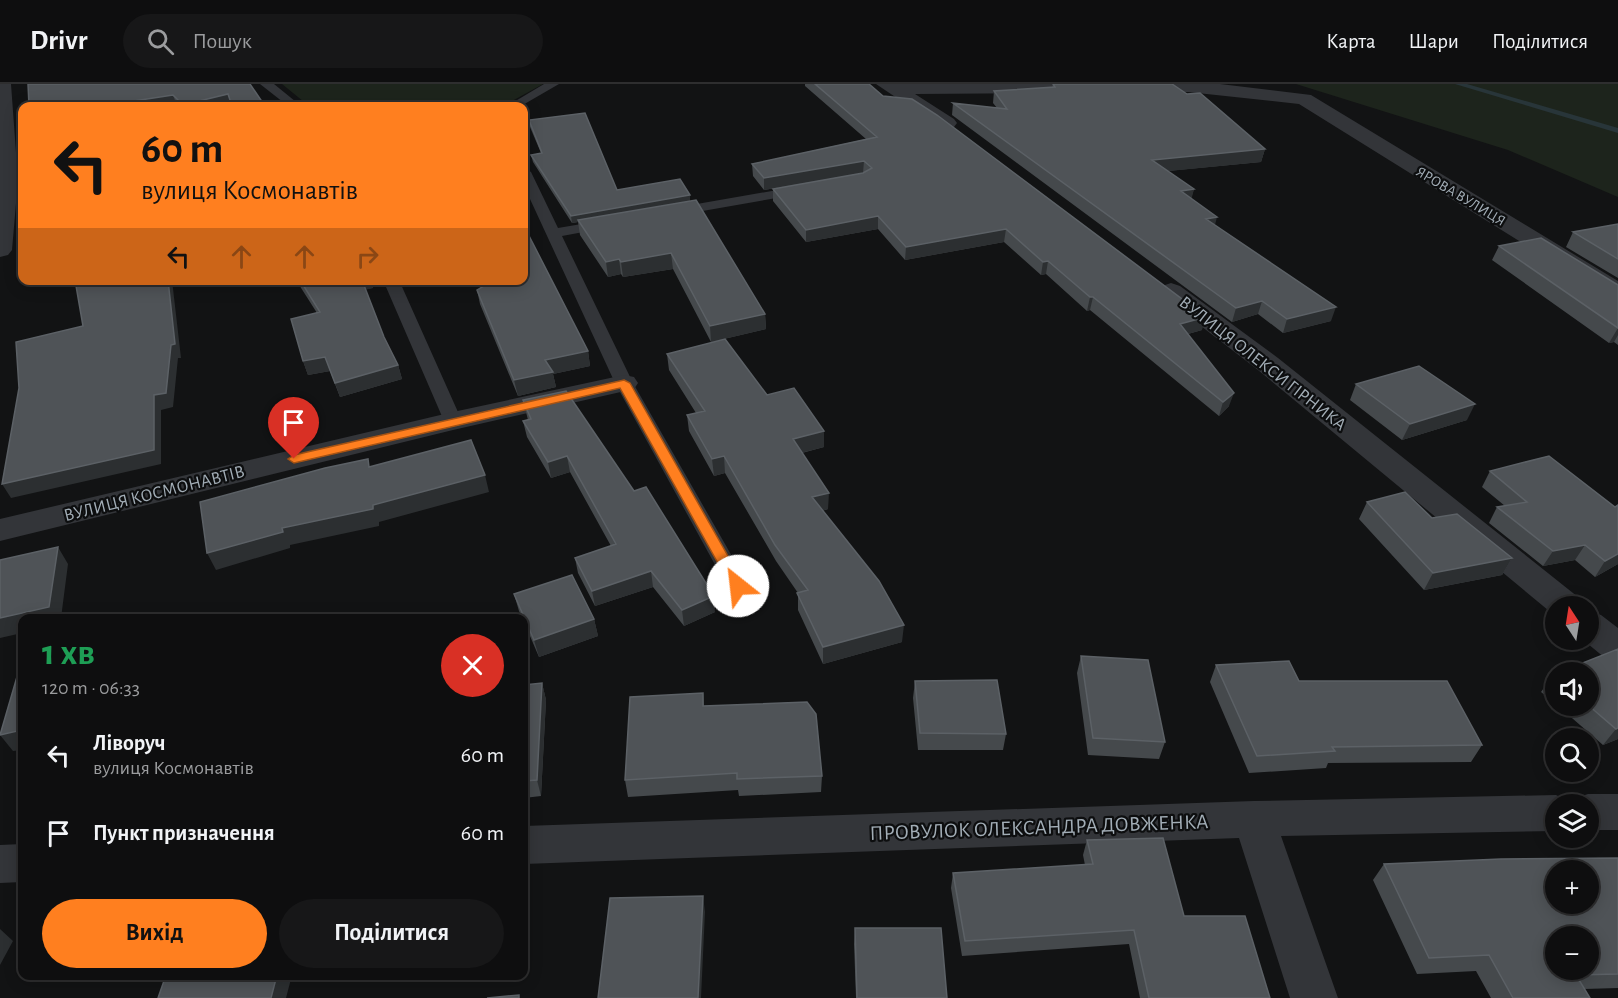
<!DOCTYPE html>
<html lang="uk">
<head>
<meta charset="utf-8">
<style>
  :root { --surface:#0e0e0f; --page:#171718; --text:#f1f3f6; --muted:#9b9c9e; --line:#2e2e2f; --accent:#ff7f1f }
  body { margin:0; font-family:"Alegreya Sans",sans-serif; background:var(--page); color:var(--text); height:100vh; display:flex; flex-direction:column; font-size:22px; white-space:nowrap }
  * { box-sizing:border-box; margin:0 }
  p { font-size:20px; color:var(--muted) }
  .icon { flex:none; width:33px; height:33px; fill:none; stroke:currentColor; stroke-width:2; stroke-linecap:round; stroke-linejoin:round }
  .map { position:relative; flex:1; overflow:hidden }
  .panel { position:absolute; left:18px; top:530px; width:510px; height:366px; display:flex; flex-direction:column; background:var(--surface); border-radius:12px; box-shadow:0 3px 15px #0003,0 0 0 2px var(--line) }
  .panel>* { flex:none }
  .top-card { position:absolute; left:18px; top:18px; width:510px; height:183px; border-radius:12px; box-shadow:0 3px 15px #0003,0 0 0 2px var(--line); background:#ff7f1f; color:#111; overflow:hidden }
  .needle { width:39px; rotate:348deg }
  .buttons { position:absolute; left:1545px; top:512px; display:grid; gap:12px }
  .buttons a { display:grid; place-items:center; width:54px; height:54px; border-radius:50%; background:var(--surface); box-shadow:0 3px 15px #0003,0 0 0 2px var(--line); font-size:30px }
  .pin { position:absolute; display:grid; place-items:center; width:51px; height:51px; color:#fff; margin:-62px -26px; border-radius:50% 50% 50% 0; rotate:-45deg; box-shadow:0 0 6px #0007 }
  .pin .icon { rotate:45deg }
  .me { position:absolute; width:66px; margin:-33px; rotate:331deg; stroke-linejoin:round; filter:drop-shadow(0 0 4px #0008) }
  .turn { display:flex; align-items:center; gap:21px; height:126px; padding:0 24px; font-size:27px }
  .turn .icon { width:78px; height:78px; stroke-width:2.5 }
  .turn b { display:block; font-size:42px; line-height:51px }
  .lanes { display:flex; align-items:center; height:57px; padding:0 24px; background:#0003; justify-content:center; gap:30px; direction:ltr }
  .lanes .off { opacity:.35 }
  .round { display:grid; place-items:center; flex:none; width:63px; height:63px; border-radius:32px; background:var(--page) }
  .summary { display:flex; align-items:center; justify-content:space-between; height:102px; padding:0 24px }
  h1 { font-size:36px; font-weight:700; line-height:45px; color:#1e9e55 }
  .action { display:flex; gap:12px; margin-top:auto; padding:12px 24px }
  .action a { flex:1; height:69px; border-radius:36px; background:var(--accent); color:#111; font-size:24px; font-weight:700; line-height:69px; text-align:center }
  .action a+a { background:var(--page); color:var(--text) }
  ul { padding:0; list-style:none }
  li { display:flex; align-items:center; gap:18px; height:78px; padding:0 24px }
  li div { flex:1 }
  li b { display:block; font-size:22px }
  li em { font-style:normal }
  header { display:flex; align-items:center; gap:36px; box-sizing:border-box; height:84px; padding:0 30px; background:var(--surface); border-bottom:2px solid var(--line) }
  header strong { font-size:28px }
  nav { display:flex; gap:33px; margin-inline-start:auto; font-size:21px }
  .search { width:420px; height:54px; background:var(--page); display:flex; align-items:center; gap:15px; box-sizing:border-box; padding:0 21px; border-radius:33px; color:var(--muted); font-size:22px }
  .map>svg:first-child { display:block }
</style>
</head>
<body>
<header>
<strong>Drivr</strong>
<div class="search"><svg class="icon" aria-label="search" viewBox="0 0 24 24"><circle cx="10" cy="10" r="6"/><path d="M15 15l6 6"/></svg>Пошук</div>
<nav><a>Карта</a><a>Шари</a><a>Поділитися</a></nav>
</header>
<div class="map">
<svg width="1618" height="914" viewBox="0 0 1618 914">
  <rect width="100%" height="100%" fill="#121314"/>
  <path fill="#1d241c" d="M282 0H543L503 22H309Z
    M1296 0H1618V113L1508 66Z"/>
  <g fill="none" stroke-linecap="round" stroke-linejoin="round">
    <path fill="#283539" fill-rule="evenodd" d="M1455 0H1467L1618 44V49Z"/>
    <path fill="#333539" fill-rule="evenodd" d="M260 0H274L301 22H288Z
      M544 0H559L521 22H507Z
      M524 84 531 88 558 144 605 136 612 140 605 144 562 152 633 299 749 502 746 508 738 510 730 508 615 299 524 102Z
      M800 102 805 103 807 106 805 109 674 132 667 128 674 124Z
      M383 196H399L462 337 460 341H446L444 337Z"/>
    <path fill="#333539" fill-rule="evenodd" d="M0 0H11L18 96 12 166 8 171 0 173Z
      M876 0H1220L1311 11 1618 197V216L1609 213 1299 20 1188 8 915 10 954 35 957 39 954 43H940Z
      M1171 199 1180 202 1278 274 1578 513 1584 522H1556V532L1554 531 1258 286 1162 212 1158 207 1162 202Z
      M624 291 634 293 638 299 634 305 453 346 0 457V435L453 328Z
      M1588 527 1601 531 1618 544V578L1605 574 1582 555H1588Z
      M1588 710H1618V746H1588V720H1556V747L1281 752 1338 914H1290L1239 754 524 780V742L1254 717 1556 711 1572 719 1573 715Z
      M22 760V798L0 799V761Z"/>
  </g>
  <path fill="#45494c" d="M250 0 231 22H29Z
    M805 0H869L883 12 1202 246 1188 250 1229 322 1219 332 1090 226 1087 227 1046 190 1041 191 1004 158 905 176 878 145 806 158 773 117V105L848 92 764 106 753 92 752 80 866 55 805 2Z
    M1053 0 1265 65 1261 78 1167 87 1194 105 1191 114 1215 141 1331 237 1283 249 1258 230 1232 238 952 31 953 19 997 24 993 19 994 7 1052 3Z
    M529 36 617 106 690 111V117L765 230 766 245 711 258 673 185 623 193 621 190 608 193 580 151 578 138 572 139 533 78 531 71 541 69 530 43Z
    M1618 140V194L1566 163 1573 148Z
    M1499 162 1618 201V261L1614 258 1609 259 1492 176Z
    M296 196H371L373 204 365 205 384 253 398 281 402 295 340 313 330 287 308 291 303 277 317 229Z
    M484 196H524L588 267 590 282 553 290 556 303 518 312 480 220 477 206 486 201Z
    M667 270 767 311 824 347V363L802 369 828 425 822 427 902 558 823 580 798 526V509L776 477 725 389 714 392 689 347 687 331 696 329 669 286Z
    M1356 300 1467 336 1402 356 1350 316Z
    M523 316 715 528 684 542 653 503 595 522 578 489 575 474 611 462 570 388 551 394 527 353 523 337 528 336Z
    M1490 387 1618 480 1595 493 1575 476 1543 482 1489 439 1497 423 1505 422 1482 403Z
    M1367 418 1432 434 1512 474 1502 491 1424 506 1359 435Z
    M514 510 594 535 598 552 539 573 524 538V534H522L519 527Z
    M1618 565V655L1603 661 1557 621H1588Z
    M1081 572 1165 658 1159 675 1088 671 1077 589Z
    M1216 581 1299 597 1482 661 1471 678 1328 679 1326 684 1249 689 1210 598Z
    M1556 590V620L1541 608 1553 591Z
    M915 597 1006 650 1003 666H918L913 614Z
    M542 599 546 616 541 712 524 714V601Z
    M703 609 704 622 822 692 821 708 739 712 738 706 628 713 625 696Z
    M1087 756 1184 832 1270 914H1140L1129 860 962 872 951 804 953 789 1085 781 1083 771Z
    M1618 774V904L1584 905 1590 914H1491L1476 887 1417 890 1373 796 1384 780Z
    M855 844 947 914H856L854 860Z"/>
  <path fill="#2c2f31" d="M228 10 232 21 228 22H184L183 21Z
    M173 11 177 22H108V21Z
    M1265 65 1261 78 1149 89 1152 76Z
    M864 77 863 89 764 106V94Z
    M1194 105 1191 117 1181 107Z
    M690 111V119L578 136V138L572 139 571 132Z
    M878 132V145L806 158V146Z
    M1217 133 1214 145 1206 135Z
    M1006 145 1004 158 905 176 906 163Z
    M671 169 673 185 623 193 621 178Z
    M619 175 621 190 608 193 606 178Z
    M1048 177 1046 190 1041 191 1043 178Z
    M168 196H172L181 274H178L173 323 161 326V380L11 414 2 400 154 311Z
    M361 196H371L373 204 364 206Z
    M1090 213H1093L1090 226 1087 227Z
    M1262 217 1258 230 1232 238 1236 224Z
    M1336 223 1331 237 1283 249 1287 235Z
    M765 230 766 245 711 258 710 242Z
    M1206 233 1202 246 1177 253 1180 240Z
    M1618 244V251L1614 258 1609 259Z
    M588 267 590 282 553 290 556 303 518 312 514 296 545 276Z
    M325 273 330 287 308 291 303 277Z
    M398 281 402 295 340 313 335 299Z
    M1234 309 1229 322 1219 332 1223 318Z
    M1475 320 1467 336 1402 356 1410 340Z
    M824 347V363L793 371V355Z
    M567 372 570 388 551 394 548 378Z
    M724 372 725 389 714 392 712 375Z
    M485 391 489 408 379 438V442L290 461V464L216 486 207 469 282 444Z
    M829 409 828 425 811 430 812 413Z
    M1585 461 1575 476 1543 482 1553 467Z
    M58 463 68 480 61 534H22V549L0 554V534Z
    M1618 470V480L1595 493 1605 477Z
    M1512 474 1502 491 1424 506 1433 489Z
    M651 487 653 503 595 522 592 507Z
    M714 512 715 528 684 542 682 526Z
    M594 535 598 552 539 573 534 556Z
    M904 541 902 558 823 580V563Z
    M542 599 546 616 541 712 537 696Z
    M1618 644V655L1603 661 1616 645Z
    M22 646V666L13 667 0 651Z
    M703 812 705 828 701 914H698Z
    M0 845 13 857 0 881Z
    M277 891H292L286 914H271Z"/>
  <path fill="#4f5357" stroke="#5c6166" stroke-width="1.5" fill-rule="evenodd" d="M28 0H250L265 22H232L228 10 183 21 173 11 108 21V22H29Z
    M815 0H869L883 12 912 15 937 31 1206 233 1180 240 1234 309 1223 318 1093 213H1090L1048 177 1043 178 1006 145 906 163 878 132 806 146 773 105 863 89 872 84 864 77 764 94 752 80 877 53Z
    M1053 0H1172L1187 10 1200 9 1265 65 1152 76 1194 105 1181 107 1217 133 1206 135 1336 223 1287 235 1262 217 1236 224 953 19 1007 25 994 7 1055 3Z
    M585 29 617 106 680 95 690 111 571 132 531 71 542 69 529 36Z
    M696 116 765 230 710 242 671 169 621 178 619 175 606 178 578 136Z
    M1618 140V175L1573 148Z
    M524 142 588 267 545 276 553 288 514 296 477 206 489 199 488 196H524Z
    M1541 154 1618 201V244L1499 162Z
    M75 196H168L175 260 171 261 166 309 154 311V366L2 400 19 304 16 258 83 242Z
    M300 196H362L384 253 398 281 335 299 325 273 303 277 291 235 320 228Z
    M725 255 767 311 794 304 824 347 793 355 829 409 812 413 879 497 904 541 823 563 797 509 808 506 775 461 724 372 712 375 687 331 705 327 667 270Z
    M1419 282 1475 320 1410 340 1356 300Z
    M566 307 634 407 646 403 714 512 682 526 651 487 592 507 575 474 616 460 567 372 548 378 523 337 531 335 523 316Z
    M471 356 485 391 373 421V425L282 444 283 448 207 469 200 418 325 384 368 375 369 383Z
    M1549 372 1615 423 1618 421V470L1605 477 1585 461 1553 467 1497 423 1527 418 1490 387Z
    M1405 408 1432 434 1457 430 1512 474 1433 489 1367 418Z
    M58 463 49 523 0 534V476Z
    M572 491 594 535 534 556 514 510Z
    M1618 565V644L1616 645 1588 621V588H1560Z
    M1081 572 1148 576 1165 658 1093 654Z
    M1289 577 1299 597H1447L1482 661 1332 663 1335 667 1257 672 1216 581Z
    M21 579H22V646L0 651Z
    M997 596 1006 650 920 649 915 597Z
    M542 599 537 696 524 697V601Z
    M703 609V622L807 618 816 630 822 692 737 695V689L625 696 630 613Z
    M1163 754 1184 832H1245L1270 914H1149L1134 846 965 857 953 789 1093 780 1087 756Z
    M1618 774V890L1576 891 1590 914H1513L1489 871 1429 874 1384 780 1501 775ZM1556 786H1588V819H1556ZM1556 852H1588V885H1556Z
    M703 812 698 914H598L610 814Z
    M855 844H941L947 914H857Z
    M166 891H277L271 914H158Z
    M519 911V914H487Z"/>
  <path fill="#ff7f1f" stroke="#a65314" stroke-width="1.5" d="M624 296 630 299 745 502 743 506H733L620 304 294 379 288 375 294 371Z"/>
  <g text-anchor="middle" stroke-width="4.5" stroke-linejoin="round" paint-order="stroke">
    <g font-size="15" fill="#a2adb6" stroke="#0d0e0f">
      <text transform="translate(1461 112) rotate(31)" y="5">ЯРОВА ВУЛИЦЯ</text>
    </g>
    <g font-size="18" fill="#a2adb6" stroke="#0d0e0f">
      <text transform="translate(1263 279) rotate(38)" y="6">ВУЛИЦЯ ОЛЕКСИ ГІРНИКА</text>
      <text transform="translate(154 409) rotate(-14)" y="6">ВУЛИЦЯ КОСМОНАВТІВ</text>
    </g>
    <g font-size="21" fill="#a2adb6" stroke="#0d0e0f">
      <text transform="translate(1039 743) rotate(-2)" y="7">ПРОВУЛОК ОЛЕКСАНДРА ДОВЖЕНКА</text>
    </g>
  </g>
</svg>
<div class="buttons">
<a><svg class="needle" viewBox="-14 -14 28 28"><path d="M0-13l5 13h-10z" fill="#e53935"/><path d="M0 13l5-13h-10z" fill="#9b9c9e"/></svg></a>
<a><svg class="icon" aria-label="sound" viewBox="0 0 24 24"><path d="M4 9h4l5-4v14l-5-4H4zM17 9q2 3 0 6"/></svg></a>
<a><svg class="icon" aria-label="search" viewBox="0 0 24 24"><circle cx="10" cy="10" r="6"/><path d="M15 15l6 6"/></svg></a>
<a><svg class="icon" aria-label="layers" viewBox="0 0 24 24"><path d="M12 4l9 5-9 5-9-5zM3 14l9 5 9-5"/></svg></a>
<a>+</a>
<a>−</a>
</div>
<div class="pin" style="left:294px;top:375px;background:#d93025"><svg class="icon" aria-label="arrive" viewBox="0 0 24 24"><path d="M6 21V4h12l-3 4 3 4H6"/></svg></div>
<svg class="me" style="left:738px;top:502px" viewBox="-20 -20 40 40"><circle r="19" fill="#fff"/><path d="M0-13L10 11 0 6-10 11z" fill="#ff7f1f"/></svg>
<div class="top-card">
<div class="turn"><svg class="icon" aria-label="left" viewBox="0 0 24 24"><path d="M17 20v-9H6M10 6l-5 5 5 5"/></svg><div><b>60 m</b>вулиця Космонавтів</div></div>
<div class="lanes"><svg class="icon" aria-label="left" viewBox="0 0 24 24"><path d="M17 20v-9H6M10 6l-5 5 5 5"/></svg><svg class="icon off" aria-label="ahead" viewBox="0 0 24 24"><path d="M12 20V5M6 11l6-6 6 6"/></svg><svg class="icon off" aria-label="ahead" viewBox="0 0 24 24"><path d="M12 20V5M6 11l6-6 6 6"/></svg><svg class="icon off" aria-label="right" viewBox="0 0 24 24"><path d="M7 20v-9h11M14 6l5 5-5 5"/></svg></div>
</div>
<section class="panel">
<div class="summary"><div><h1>1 хв</h1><p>120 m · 06:33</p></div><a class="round" style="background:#d93025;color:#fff"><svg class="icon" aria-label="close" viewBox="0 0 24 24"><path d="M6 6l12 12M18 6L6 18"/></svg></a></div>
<ul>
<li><svg class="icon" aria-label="left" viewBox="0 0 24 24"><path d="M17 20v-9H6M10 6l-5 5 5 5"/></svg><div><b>Ліворуч</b><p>вулиця Космонавтів</p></div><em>60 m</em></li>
<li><svg class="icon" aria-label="arrive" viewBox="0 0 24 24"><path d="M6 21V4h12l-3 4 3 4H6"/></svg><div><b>Пункт призначення</b></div><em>60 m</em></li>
</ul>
<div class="action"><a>Вихід</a><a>Поділитися</a></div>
</section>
</div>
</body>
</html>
